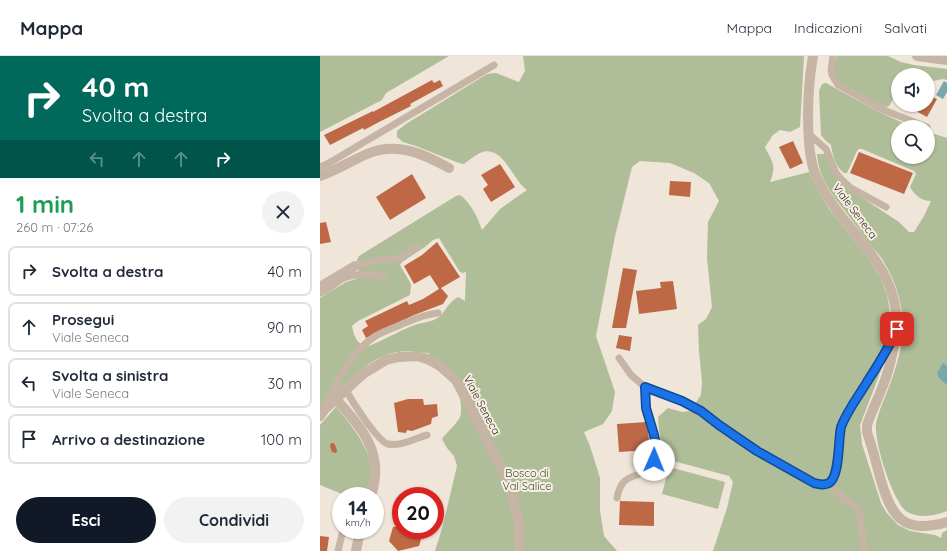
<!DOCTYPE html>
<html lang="it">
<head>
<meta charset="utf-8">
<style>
  :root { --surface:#fff; --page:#f2f2f3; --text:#1f2937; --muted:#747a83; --line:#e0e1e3; --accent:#111827 }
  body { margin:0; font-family:Quicksand,sans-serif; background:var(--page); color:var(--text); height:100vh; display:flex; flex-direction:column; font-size:15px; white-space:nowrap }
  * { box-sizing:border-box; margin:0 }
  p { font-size:13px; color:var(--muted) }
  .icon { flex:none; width:22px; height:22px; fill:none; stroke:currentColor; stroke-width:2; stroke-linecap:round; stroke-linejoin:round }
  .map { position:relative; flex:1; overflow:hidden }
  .details { display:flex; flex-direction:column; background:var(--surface); width:320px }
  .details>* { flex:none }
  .top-card { background:#00695c; color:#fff; overflow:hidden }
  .buttons { position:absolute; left:571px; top:12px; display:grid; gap:8px }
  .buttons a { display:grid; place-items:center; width:44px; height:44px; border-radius:50%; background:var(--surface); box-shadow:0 1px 3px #0004; font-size:20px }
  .speed { position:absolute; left:12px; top:431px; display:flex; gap:8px; font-size:20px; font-weight:700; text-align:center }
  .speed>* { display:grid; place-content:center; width:52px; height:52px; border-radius:50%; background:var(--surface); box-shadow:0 1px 3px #0004; line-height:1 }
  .speed small { font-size:10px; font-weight:400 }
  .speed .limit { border:6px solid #d22; background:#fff; color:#111 }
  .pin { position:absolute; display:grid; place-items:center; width:34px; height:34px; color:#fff; margin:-17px; border-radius:8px; box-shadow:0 2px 6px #0006 }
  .me { position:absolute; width:44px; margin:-22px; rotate:1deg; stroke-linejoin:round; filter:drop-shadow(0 0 3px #0008) }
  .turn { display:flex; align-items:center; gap:14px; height:84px; padding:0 16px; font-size:18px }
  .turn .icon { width:52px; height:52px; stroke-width:2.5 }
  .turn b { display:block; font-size:28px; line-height:34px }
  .lanes { display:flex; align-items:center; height:38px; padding:0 16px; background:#0003; justify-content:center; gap:20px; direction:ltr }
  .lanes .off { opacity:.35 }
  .round { display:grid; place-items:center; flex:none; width:42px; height:42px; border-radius:21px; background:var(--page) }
  .headline { display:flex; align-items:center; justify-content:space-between; height:68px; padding:0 16px }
  h1 { font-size:24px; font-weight:800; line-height:30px; color:#1e9e55 }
  .button { display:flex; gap:8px; margin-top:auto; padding:8px 16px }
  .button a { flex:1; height:46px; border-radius:24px; background:var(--accent); color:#fff; font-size:16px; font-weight:800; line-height:46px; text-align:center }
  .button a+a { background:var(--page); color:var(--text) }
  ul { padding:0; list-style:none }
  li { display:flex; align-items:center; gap:12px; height:50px; margin:0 8px 6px; padding:0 8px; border:2px solid var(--line); border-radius:8px }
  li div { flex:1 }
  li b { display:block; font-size:15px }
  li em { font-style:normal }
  header { display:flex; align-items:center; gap:24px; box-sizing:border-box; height:56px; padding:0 20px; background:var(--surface); border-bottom:1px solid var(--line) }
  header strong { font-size:19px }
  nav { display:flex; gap:22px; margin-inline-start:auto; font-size:14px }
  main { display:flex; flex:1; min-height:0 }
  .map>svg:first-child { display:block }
</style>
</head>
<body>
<header>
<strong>Mappa</strong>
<nav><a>Mappa</a><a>Indicazioni</a><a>Salvati</a></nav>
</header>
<main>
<section class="details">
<div class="top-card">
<div class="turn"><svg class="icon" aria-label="right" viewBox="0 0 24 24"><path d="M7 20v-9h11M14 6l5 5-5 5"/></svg><div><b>40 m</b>Svolta a destra</div></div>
<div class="lanes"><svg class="icon off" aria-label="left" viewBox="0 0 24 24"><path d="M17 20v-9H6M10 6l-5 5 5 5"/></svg><svg class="icon off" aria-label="ahead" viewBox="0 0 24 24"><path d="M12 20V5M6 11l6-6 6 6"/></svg><svg class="icon off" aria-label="ahead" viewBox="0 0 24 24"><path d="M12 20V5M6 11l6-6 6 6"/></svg><svg class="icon" aria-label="right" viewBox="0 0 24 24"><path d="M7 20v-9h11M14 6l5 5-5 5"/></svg></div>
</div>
<div class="headline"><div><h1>1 min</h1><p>260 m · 07:26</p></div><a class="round"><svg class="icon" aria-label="close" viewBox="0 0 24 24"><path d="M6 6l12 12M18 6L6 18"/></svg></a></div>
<ul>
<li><svg class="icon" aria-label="right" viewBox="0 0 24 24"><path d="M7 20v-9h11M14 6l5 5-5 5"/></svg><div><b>Svolta a destra</b></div><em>40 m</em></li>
<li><svg class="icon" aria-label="ahead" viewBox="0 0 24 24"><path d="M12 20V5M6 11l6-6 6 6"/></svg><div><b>Prosegui</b><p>Viale Seneca</p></div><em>90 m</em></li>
<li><svg class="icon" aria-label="left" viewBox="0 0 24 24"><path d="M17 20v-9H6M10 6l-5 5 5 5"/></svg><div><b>Svolta a sinistra</b><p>Viale Seneca</p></div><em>30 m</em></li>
<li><svg class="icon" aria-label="arrive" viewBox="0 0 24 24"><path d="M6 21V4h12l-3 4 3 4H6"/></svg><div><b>Arrivo a destinazione</b></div><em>100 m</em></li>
</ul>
<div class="button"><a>Esci</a><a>Condividi</a></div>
</section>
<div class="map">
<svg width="627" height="495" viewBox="0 0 627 495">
  <rect width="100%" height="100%" fill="#efe5d8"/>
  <path fill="#afbd99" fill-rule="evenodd" d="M0 0H129L66 37 62 44 0 76Z
    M203 0H484L480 71 470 76 460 74 453 79 445 91C452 106 457 109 450 126L489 116 497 133 509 153 547 200 560 221 567 239 570 256 569 278 565 291 562 312 540 369 542 388 561 447 566 456 578 469 590 475 615 479 621 482 622 477 627 474V495H393L407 452 413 426 409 420 350 404 342 394 339 374 338 361 348 352 362 356 370 355 381 339 382 326 379 295 378 269 386 263 392 251 387 202 388 166 399 145 389 127 374 117 350 107 320 105 312 111 295 180 276 280 295 336 292 355 283 368 264 376 270 390 280 422V455L284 480 297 495H115L123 469 137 410 134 400 127 392 122 383C127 376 136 369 140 361 141 359 141 355 141 352 142 331 123 315 106 308L109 297C103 297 97 295 91 295 52 293 25 329 0 354V242L26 226 36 223 39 214 37 204 39 200 136 140 140 139C151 147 158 162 162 174L180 153 207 134C192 124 183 87 160 97 154 100 149 104 144 108L139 107 96 90 83 86 77 81V75L86 68 167 18 176 17 199 26 205 15ZM119 182 140 216 143 217 146 216 145 245 138 241C129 246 126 254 119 261 111 267 99 266 90 271 83 273 52 290 48 290 36 289 34 279 32 270L38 265 90 239 91 228 80 209 82 206 105 191 113 184Z
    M517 0H568L581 6 594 9 627 13V24L623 23 608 26V19H578V35L569 50 566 51 559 49 520 27 513 14Z
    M506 27 559 56 592 71H578V101H608V76L627 82V455C615 460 598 463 586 455 572 444 554 386 556 368 558 357 563 346 567 336 575 316 582 294 583 272 583 250 576 226 565 208 562 202 557 196 552 191 543 179 534 167 525 155 512 139 498 120 497 98H505L529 133 579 166 589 176H594L604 160 611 145C601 145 595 139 590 131L596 118 594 115 542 93H539L537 95 527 117H524C515 110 513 100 511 89L505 84 501 79 499 35 502 28Z
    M16 351C33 371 53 395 52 422 51 428 48 435 46 440H27L0 429V369Z
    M349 411 405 426 398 453 342 438Z"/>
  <path fill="#79a6aa" d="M624 25 627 27V36L623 43 616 39Z
    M623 307 627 310V329L619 322 617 317Z"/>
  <path fill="#be6846" d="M112 24 114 27 120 24 123 30 90 48 91 50 59 66 44 74 43 72 10 89 4 79 53 55V56Z
    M608 39 617 43 607 61 585 49H608Z
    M473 85 483 107 470 113 459 91Z
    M539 96 593 117 584 138 530 117Z
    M180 108 195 131 171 146 163 133 168 129 161 119Z
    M92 118 106 142 70 164 56 141Z
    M350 125 371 126 370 141 349 139Z
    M6 166 11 186 0 188V167Z
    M117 186 140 221 121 232 128 240 123 248 94 259 46 282 42 274 48 270 45 265 87 245 89 249 103 243 119 233 110 219 94 228 84 210 102 199Z
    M303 212 317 214 306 272H292Z
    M353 225 357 253 319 258 316 235 341 232 340 226Z
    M299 279 312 281 310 295 296 292Z
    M88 343H103L104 349 117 348 118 360 112 362 111 368 92 375 87 374 86 377 78 376 74 347Z
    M327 366 330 394 299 396 297 368Z
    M11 387H14L16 391 17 395 16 397 12 396 10 390Z
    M300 445 334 446V470L299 469Z
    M81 470V474H104L99 490 78 495 69 485 73 471Z
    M0 480 9 481 7 495H0Z"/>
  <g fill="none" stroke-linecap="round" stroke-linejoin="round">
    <path stroke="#c6b5a5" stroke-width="7" d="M513 0 511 14 512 19 518 29 561 53 607 71
      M489 78 506 93 516 117 521 123 531 132 566 151
      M0 111 9 107 174 9
      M35 210 56 204 77 203 97 191
      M0 237C8 235 15 227 22 223 35 217 51 218 64 221
      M299 302 311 319 325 331 362 345 381 355 399 369 437 395 494 427C499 428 504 430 509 427 520 421 518 384 522 371 532 339 558 314 572 284
      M26 334C32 345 57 385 68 388 80 391 96 382 107 379
      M6 349C17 325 31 296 54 281 62 276 71 273 80 269 92 264 104 258 118 257
      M510 427 518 437 537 453 540 460 544 495
      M297 442C302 411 324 427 334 405 340 389 331 368 327 353 325 346 325 338 325 331
      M18 495 23 474"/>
    <path stroke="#c6b5a5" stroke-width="10" d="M493 0C488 29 487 58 489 87 490 97 491 108 495 117 518 174 577 201 577 271 577 277 575 283 574 289 572 301 569 313 565 324 560 339 552 354 547 369V376C552 391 556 406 560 421 571 461 583 479 627 466
      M597 0 627 4
      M0 120C17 114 31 105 47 98 76 85 104 98 129 112
      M0 231 35 210
      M16 343C43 374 65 397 51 440
      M0 360 5 353 43 318 66 304 79 301 97 300 110 304 120 310 136 324 190 429 199 467V495
      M36 495 40 474"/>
  </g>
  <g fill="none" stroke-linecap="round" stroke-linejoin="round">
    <g stroke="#114b97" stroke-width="10">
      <path id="route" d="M334 404 336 390 334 379 326 352 325 331 362 345 381 355 399 369 437 395 494 427C499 428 504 430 509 427 520 421 518 384 521 371 527 355 538 341 547 326 558 309 569 292 577 273"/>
    </g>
    <use href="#route" stroke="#1a73e8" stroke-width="7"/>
  </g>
  <g text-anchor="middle" stroke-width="4" stroke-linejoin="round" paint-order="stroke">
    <g font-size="11" fill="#322a26" stroke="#f7efe4">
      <text transform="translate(535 155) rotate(53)" y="4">Viale Seneca</text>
      <text transform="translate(162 349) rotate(62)" y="4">Viale Seneca</text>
    </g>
    <g font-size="11" fill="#404f2b" stroke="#f7efe4">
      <text x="207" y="421">Bosco di<tspan x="207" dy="13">Val Salice</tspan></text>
    </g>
  </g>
</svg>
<div class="buttons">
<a><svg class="icon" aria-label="sound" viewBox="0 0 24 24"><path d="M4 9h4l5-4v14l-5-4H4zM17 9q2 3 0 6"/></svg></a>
<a><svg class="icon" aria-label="search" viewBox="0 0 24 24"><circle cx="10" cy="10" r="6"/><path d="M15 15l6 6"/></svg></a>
</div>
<div class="speed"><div>14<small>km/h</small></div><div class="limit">20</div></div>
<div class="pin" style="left:577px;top:273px;background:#d93025"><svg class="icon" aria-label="arrive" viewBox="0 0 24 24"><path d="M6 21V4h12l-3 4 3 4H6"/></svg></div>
<svg class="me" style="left:334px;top:404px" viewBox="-20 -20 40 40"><circle r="19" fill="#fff"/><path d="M0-13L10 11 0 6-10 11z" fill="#1a73e8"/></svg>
</div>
</main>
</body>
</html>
